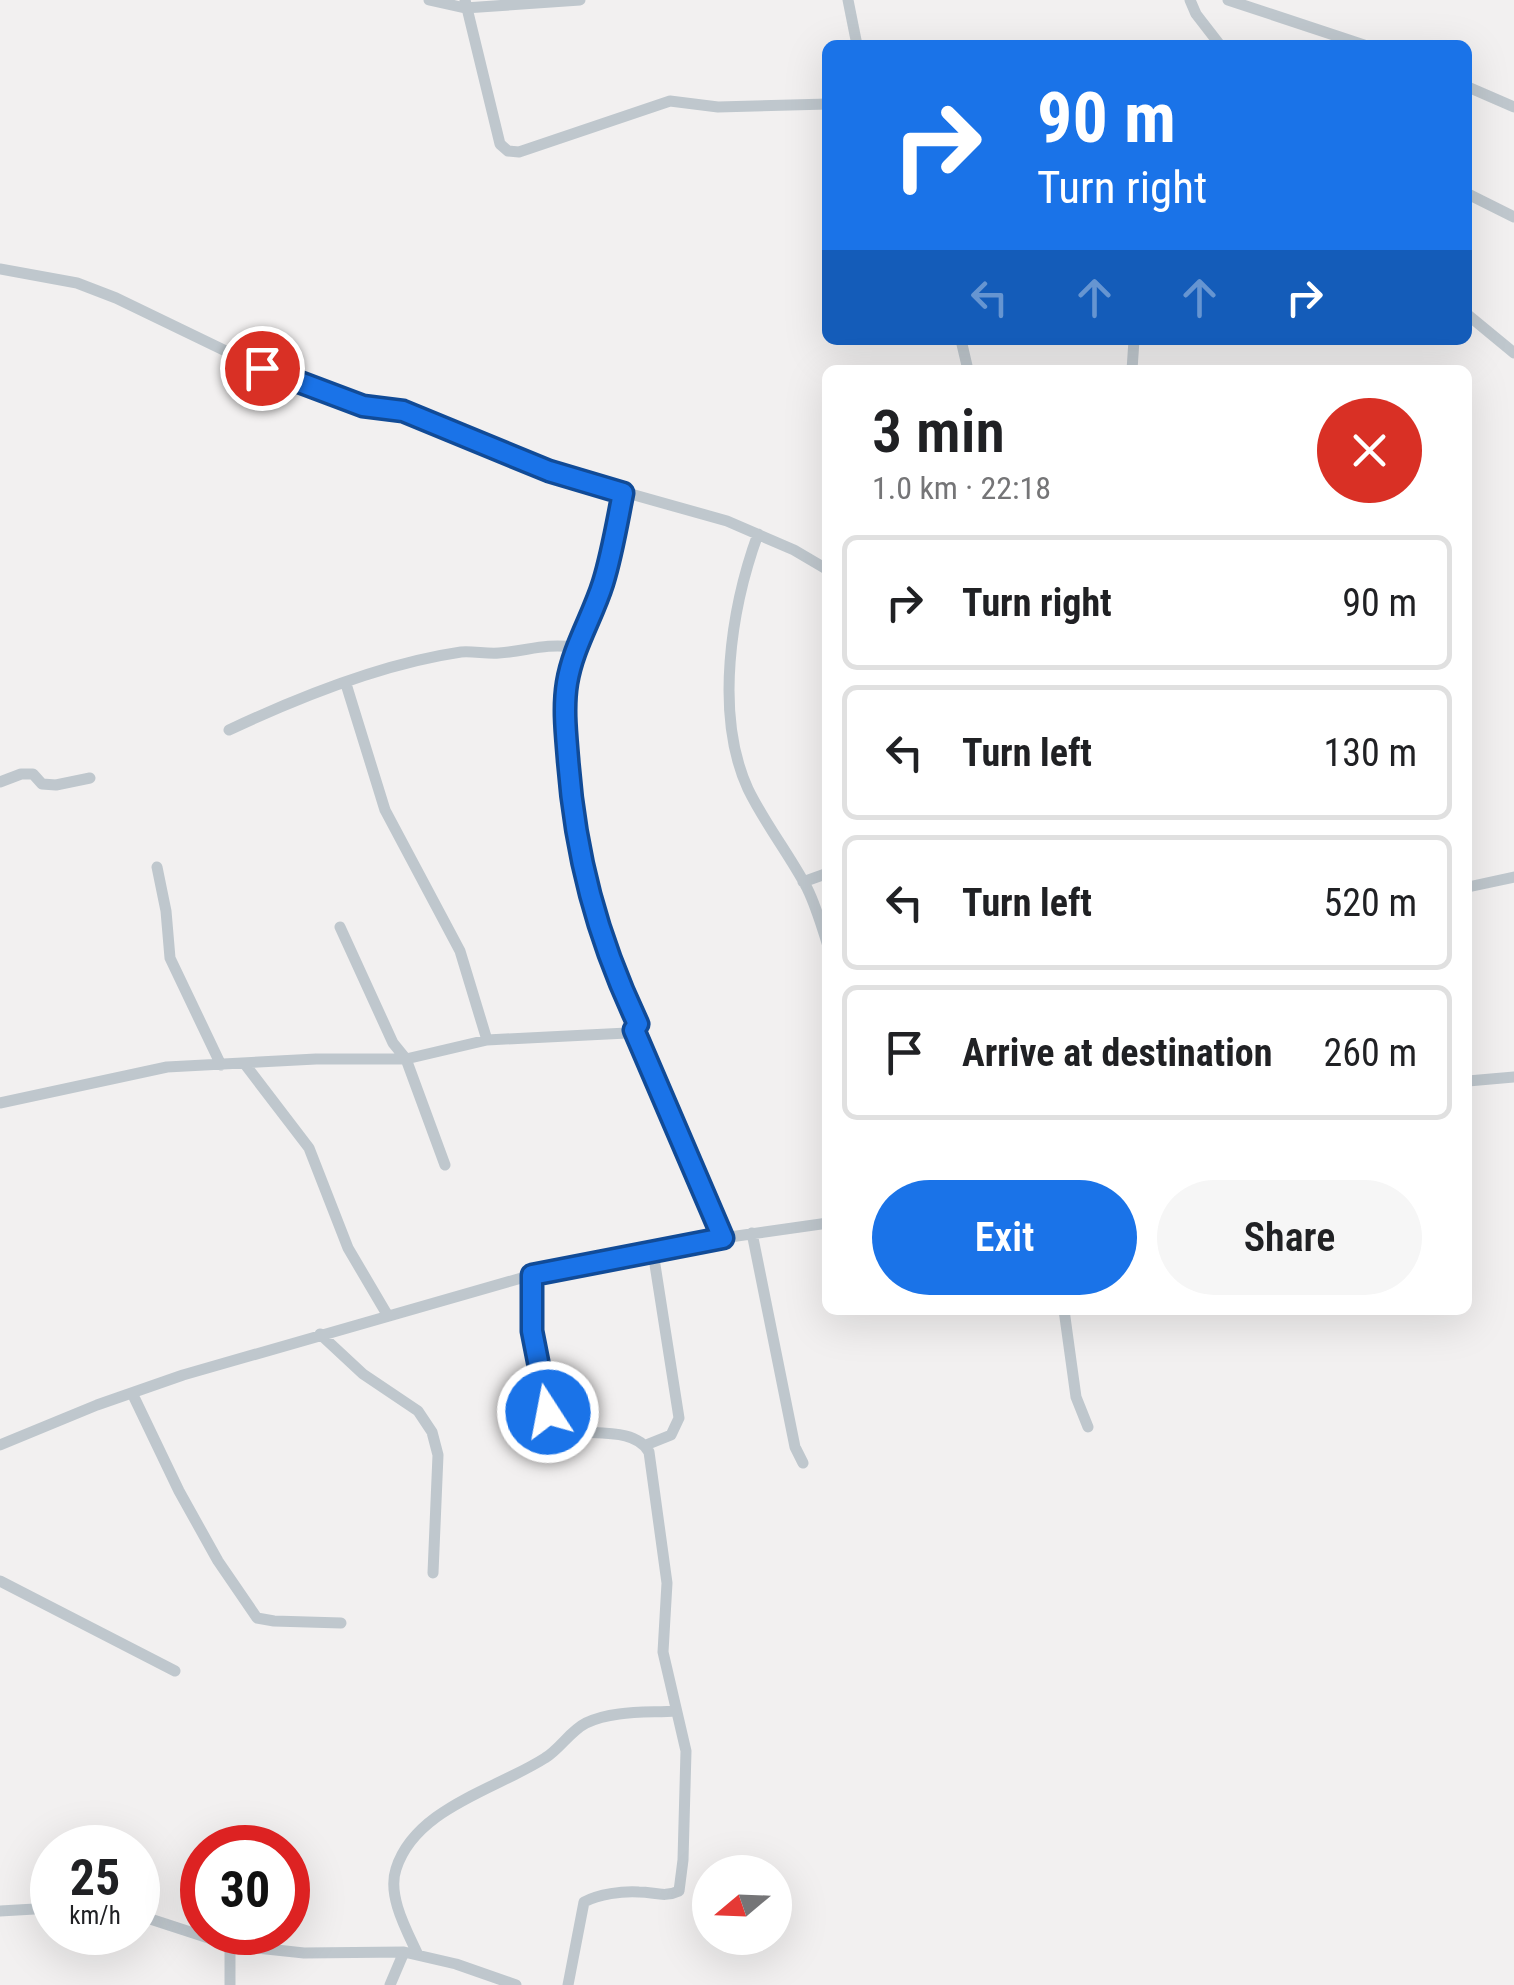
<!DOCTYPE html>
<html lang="en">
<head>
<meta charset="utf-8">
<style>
  :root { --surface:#fff; --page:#f6f6f6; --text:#202124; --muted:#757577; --line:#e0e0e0; --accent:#1a73e8 }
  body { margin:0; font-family:"Roboto Condensed",sans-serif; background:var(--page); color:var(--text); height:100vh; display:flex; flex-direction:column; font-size:38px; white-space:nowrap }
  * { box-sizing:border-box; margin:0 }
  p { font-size:32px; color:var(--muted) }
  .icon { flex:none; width:55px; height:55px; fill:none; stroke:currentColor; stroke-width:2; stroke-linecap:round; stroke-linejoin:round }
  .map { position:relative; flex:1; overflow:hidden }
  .side { position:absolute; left:822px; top:365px; width:650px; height:950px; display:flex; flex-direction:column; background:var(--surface); border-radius:15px; box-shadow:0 10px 40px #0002 }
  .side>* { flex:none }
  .banner { position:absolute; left:822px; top:40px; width:650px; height:305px; border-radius:15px; box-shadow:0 10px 40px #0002; background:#1a73e8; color:#fff; overflow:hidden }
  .needle { width:65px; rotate:251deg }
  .tools { position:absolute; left:692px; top:1855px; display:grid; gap:20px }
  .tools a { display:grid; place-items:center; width:100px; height:100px; border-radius:50%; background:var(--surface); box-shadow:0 10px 40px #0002; font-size:50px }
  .speed { position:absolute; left:30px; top:1825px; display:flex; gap:20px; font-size:50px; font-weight:700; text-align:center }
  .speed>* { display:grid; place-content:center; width:130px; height:130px; border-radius:50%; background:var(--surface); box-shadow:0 10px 40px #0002; line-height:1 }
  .speed small { font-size:25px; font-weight:400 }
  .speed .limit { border:15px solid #d22; background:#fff; color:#111 }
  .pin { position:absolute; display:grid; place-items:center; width:85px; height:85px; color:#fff; margin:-42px; border:5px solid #fff; border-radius:50%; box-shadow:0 2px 10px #0007 }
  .me { position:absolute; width:110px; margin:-55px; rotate:349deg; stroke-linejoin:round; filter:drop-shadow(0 0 8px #0008) }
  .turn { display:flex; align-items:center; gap:35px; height:210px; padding:0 50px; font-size:45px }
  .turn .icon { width:130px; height:130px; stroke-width:2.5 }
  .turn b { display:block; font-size:70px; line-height:85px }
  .lanes { display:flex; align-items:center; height:95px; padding:0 50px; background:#0003; justify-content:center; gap:50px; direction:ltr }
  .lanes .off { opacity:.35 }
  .round { display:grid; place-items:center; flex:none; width:105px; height:105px; border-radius:52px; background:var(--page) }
  .summary { display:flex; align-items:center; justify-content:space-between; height:170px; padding:0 50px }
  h1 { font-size:60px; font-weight:600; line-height:75px }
  .primary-button { display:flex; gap:20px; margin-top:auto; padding:20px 50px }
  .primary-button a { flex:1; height:115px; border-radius:60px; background:var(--accent); color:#fff; font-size:40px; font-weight:600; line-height:115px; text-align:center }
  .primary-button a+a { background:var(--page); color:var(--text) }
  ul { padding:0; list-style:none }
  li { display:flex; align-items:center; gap:30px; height:135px; margin:0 20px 15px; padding:0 30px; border:5px solid var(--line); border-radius:15px }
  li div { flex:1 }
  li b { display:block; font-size:38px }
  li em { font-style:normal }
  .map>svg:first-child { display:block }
</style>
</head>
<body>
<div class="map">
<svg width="1514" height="1985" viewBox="0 0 1514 1985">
  <rect width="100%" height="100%" fill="#f2f0f0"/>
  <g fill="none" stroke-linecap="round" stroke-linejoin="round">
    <path stroke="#bfc7cd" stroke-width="11" d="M429 0 465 8 580 0
      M465 0 500 144 508 151 519 152 670 101 718 107 828 104
      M848 0 857 45
      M1190 0 1196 14 1220 45
      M1228 0 1364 45
      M1468 87 1514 107
      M1468 194 1514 217
      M0 269 77 283 116 298 261 368 363 406 403 411 549 471 727 521 794 550 828 570
      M1468 315 1514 353
      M961 340 968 370
      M1132 370 1134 340
      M623 493C617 523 612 554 603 583 592 618 573 647 567 683 557 744 577 849 592 910 601 950 621 987 638 1024L634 1029 723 1238
      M758 534C731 608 714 715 748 789 765 824 789 854 807 888 816 906 822 927 828 946
      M346 684 385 810 460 951 487 1040
      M229 730C297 698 385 663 461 652 474 651 486 654 499 653 529 651 542 643 575 647
      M0 782 21 774H33L42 784 56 785 90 778
      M157 867 166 911 170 958 221 1065
      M803 882 828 873
      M1468 887 1514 877
      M340 927 393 1043 406 1059 445 1165
      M244 1063 309 1148 348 1248 388 1316
      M1468 1081 1514 1077
      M0 1103 167 1067 316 1059H406L487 1040 627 1033 634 1029
      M828 1113V1181
      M752 1233 795 1447 803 1463
      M532 1275 533 1331 553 1427C579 1439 633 1423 649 1452L667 1583 663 1652 686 1751 683 1860 679 1891C664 1898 655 1892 639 1892 622 1891 599 1894 584 1902L568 1985
      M1064 1310 1076 1397 1088 1427
      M320 1334 363 1374 418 1411 432 1432 438 1455 433 1573
      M133 1395 179 1491 218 1561 257 1618 274 1621 341 1623
      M0 1445 97 1405 183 1375 532 1275 723 1238 828 1223
      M646 1445 671 1435 679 1418 653 1252
      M0 1581 175 1671
      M0 1911 52 1908
      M138 1915 230 1945 304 1953 404 1952 456 1964 516 1985
      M418 1955C407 1931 387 1896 396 1869 415 1808 497 1789 545 1758 560 1749 570 1731 586 1723 613 1710 647 1713 676 1711
      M230 1985V1945
      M390 1985 404 1952"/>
  </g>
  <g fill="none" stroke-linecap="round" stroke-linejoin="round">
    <g stroke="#114b97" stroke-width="25">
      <path id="route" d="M262 368 363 406 403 411 549 471 623 493C617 523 612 554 603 583 592 618 573 647 567 683 563 708 566 734 568 759 575 855 597 937 638 1024L634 1030 723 1238 532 1275V1331L548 1412"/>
    </g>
    <use href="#route" stroke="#1a73e8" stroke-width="18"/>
  </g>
</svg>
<div class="tools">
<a><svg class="needle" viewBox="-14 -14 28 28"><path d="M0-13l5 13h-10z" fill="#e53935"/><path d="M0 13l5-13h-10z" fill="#757577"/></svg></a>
</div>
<div class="speed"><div>25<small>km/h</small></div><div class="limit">30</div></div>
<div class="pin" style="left:262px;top:368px;background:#d93025"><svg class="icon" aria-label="arrive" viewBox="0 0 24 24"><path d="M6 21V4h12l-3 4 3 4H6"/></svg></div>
<svg class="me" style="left:548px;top:1412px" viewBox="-20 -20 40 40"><circle r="17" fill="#1a73e8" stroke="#fff" stroke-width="3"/><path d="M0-11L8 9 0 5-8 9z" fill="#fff"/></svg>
<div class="banner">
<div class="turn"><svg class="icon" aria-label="right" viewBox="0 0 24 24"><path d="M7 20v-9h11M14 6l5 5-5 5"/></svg><div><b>90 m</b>Turn right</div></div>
<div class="lanes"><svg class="icon off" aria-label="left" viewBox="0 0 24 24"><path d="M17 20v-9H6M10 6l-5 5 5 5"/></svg><svg class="icon off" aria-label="ahead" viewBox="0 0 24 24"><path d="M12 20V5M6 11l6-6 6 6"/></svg><svg class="icon off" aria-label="ahead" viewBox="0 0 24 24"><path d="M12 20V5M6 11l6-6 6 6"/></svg><svg class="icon" aria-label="right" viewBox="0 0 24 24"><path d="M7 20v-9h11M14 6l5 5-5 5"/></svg></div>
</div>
<section class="side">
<div class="summary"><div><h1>3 min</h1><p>1.0 km · 22:18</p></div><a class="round" style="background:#d93025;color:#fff"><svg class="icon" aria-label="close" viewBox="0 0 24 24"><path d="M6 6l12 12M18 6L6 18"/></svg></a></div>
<ul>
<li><svg class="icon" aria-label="right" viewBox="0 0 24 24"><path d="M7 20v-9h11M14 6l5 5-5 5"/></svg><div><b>Turn right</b></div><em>90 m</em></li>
<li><svg class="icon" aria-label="left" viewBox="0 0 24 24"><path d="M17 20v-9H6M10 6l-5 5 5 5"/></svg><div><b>Turn left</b></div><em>130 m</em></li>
<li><svg class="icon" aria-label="left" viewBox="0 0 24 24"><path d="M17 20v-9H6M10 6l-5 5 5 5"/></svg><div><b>Turn left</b></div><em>520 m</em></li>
<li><svg class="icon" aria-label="arrive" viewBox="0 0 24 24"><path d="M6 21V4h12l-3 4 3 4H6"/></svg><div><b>Arrive at destination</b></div><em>260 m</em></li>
</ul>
<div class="primary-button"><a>Exit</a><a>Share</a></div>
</section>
</div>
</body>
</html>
